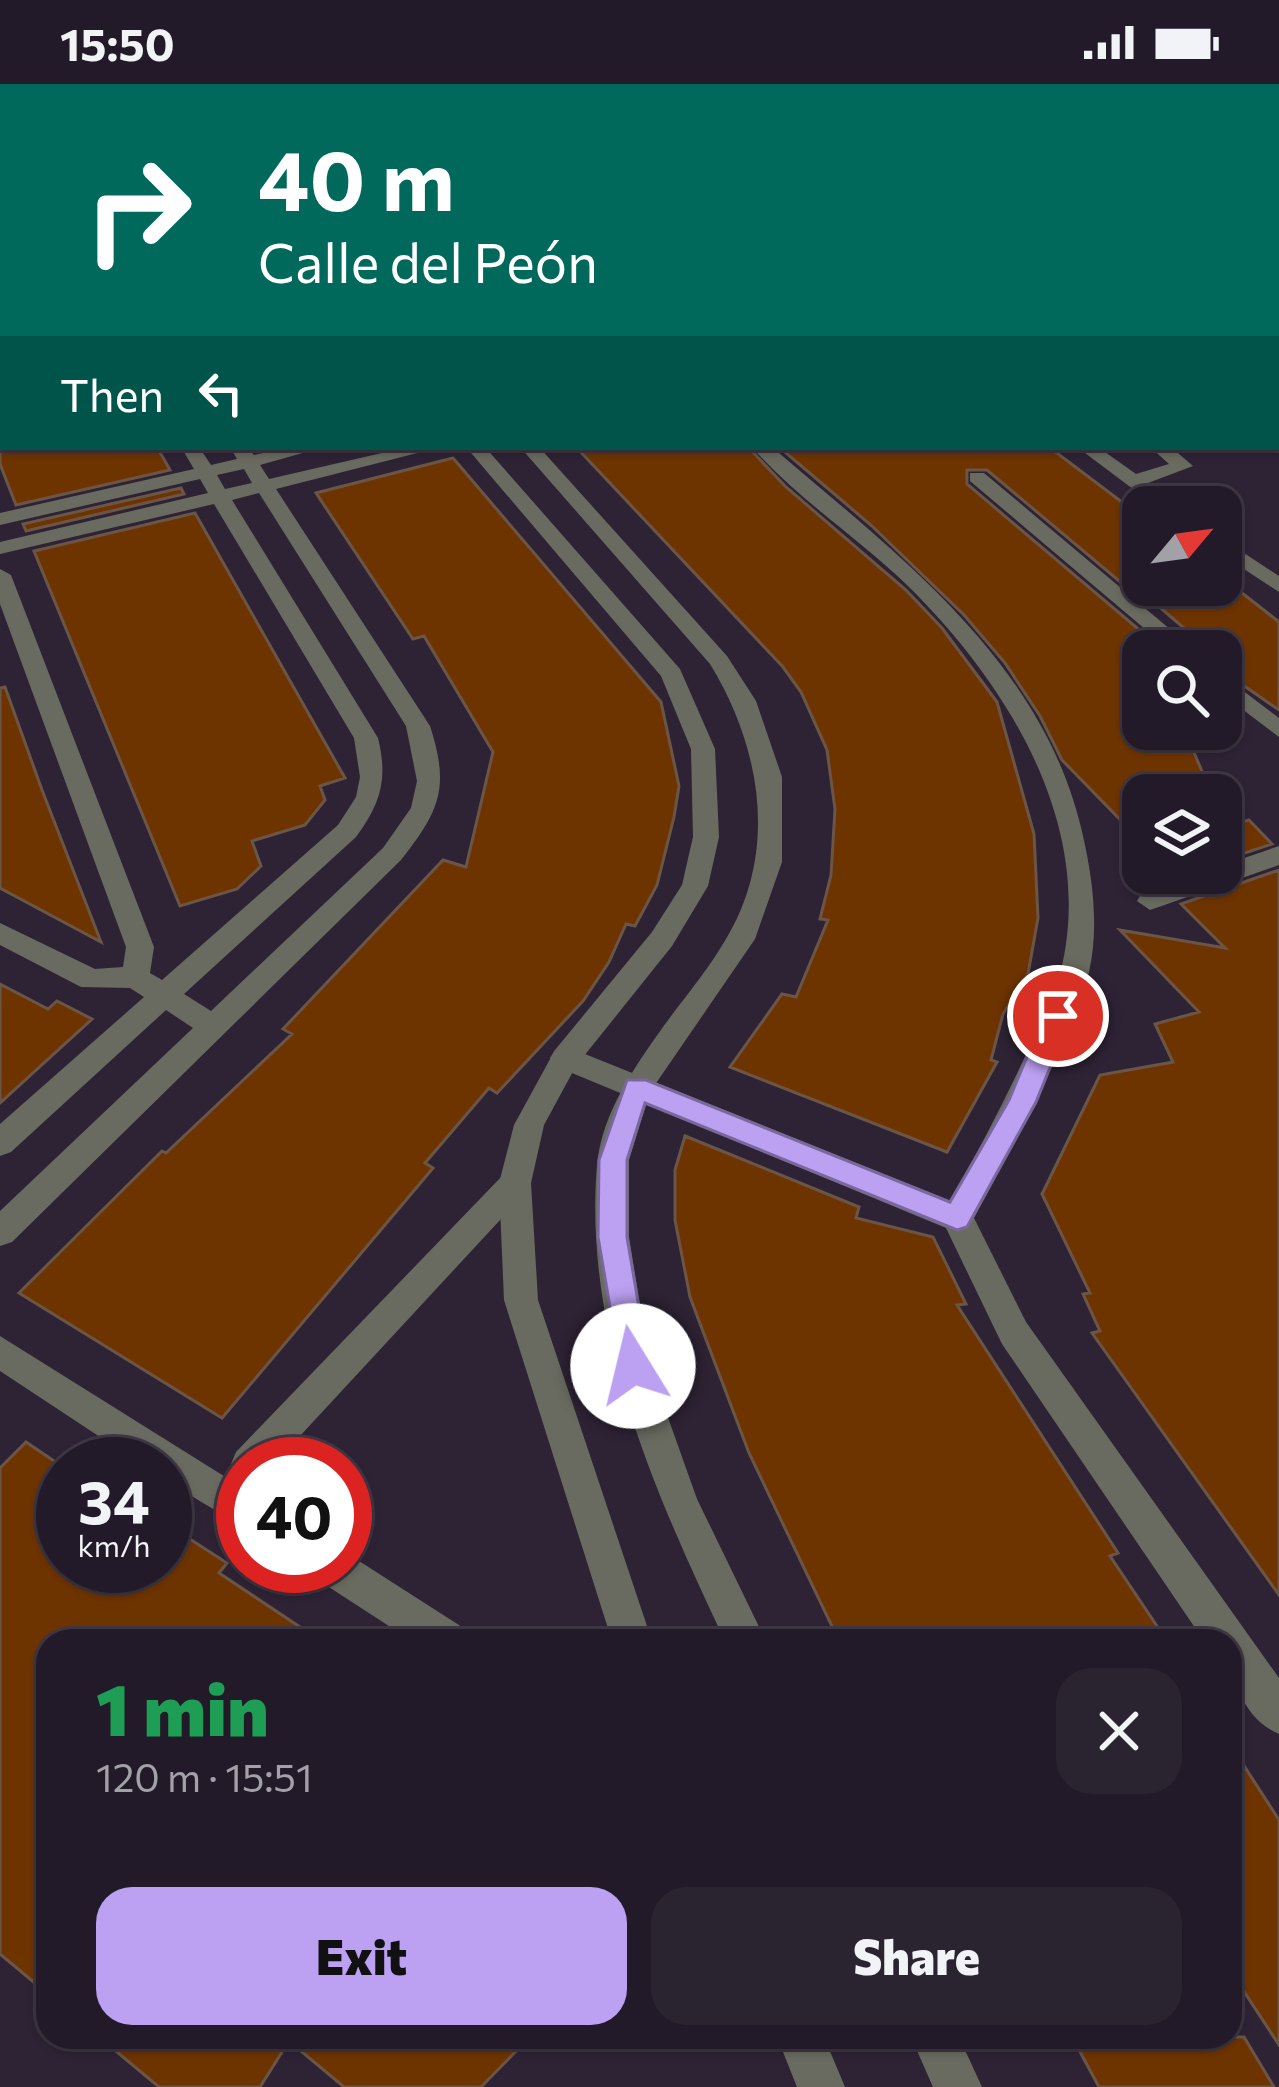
<!DOCTYPE html>
<html lang="en">
<head>
<meta charset="utf-8">
<style>
  :root { --surface:#221a28; --page:#2a2330; --text:#f1f3f6; --muted:#a2a1a8; --line:#3f3845; --accent:#bca0f2 }
  body { margin:0; font-family:Commissioner,sans-serif; background:var(--page); color:var(--text); height:100vh; display:flex; flex-direction:column; font-size:45px; white-space:nowrap }
  * { box-sizing:border-box; margin:0 }
  p { font-size:39px; color:var(--muted) }
  .icon { flex:none; width:66px; height:66px; fill:none; stroke:currentColor; stroke-width:2; stroke-linecap:round; stroke-linejoin:round }
  .map { position:relative; flex:1; overflow:hidden }
  .sheet { position:absolute; left:36px; top:1545px; width:1206px; height:420px; display:flex; flex-direction:column; background:var(--surface); border-radius:36px; box-shadow:0 3px 9px #0004,0 0 0 3px var(--line) }
  .sheet>* { flex:none }
  .hud { position:absolute; left:0px; top:0px; width:1281px; height:366px; box-shadow:0 3px 9px #0004,0 0 0 3px var(--line); background:#00695c; color:#fff; overflow:hidden }
  .needle { width:78px; rotate:61deg }
  .fabs { position:absolute; left:1122px; top:402px; display:grid; gap:24px }
  .fabs a { display:grid; place-items:center; width:120px; height:120px; border-radius:24px; background:var(--surface); box-shadow:0 3px 9px #0004,0 0 0 3px var(--line); font-size:60px }
  .speed { position:absolute; left:36px; top:1353px; display:flex; gap:24px; font-size:60px; font-weight:700; text-align:center }
  .speed>* { display:grid; place-content:center; width:156px; height:156px; border-radius:50%; background:var(--surface); box-shadow:0 3px 9px #0004,0 0 0 3px var(--line); line-height:1 }
  .speed small { font-size:30px; font-weight:400 }
  .speed .limit { border:18px solid #d22; background:#fff; color:#111 }
  .pin { position:absolute; display:grid; place-items:center; width:102px; height:102px; color:#fff; margin:-51px; border:6px solid #fff; border-radius:50%; box-shadow:0 3px 12px #0007 }
  .me { position:absolute; width:132px; margin:-66px; rotate:351deg; stroke-linejoin:round; filter:drop-shadow(0 0 9px #0008) }
  .turn { display:flex; align-items:center; gap:42px; height:252px; padding:0 60px; font-size:54px }
  .turn .icon { width:156px; height:156px; stroke-width:2.5 }
  .turn b { display:block; font-size:84px; line-height:102px }
  .then { display:flex; align-items:center; height:114px; padding:0 60px; background:#0003; gap:24px; font-size:45px }
  .round { display:grid; place-items:center; flex:none; width:126px; height:126px; border-radius:36px; background:var(--page) }
  .headline { display:flex; align-items:center; justify-content:space-between; height:204px; padding:0 60px }
  h1 { font-size:72px; font-weight:800; line-height:90px; color:#1e9e55 }
  .button { display:flex; gap:24px; margin-top:auto; padding:24px 60px }
  .button a { flex:1; height:138px; border-radius:36px; background:var(--accent); color:#111; font-size:48px; font-weight:800; line-height:138px; text-align:center }
  .button a+a { background:var(--page); color:var(--text) }
  .status { display:flex; justify-content:space-between; align-items:center; height:84px; padding:0 60px; background:var(--surface); direction:ltr }
  .status svg { height:33px; fill:currentColor }
  .map>svg:first-child { display:block }
</style>
</head>
<body>
<div class="status"><b>15:50</b><svg viewBox="0 0 49 12"><path d="M0 12V9h3v3zM5 12V6h3v6zM10 12V3h3v9zM15 12V0h3v12zM26 1h20v11H26zM47 4h2v5h-2z"/></svg></div>
<div class="map">
<svg width="1279" height="2003" viewBox="0 0 1279 2003">
  <rect width="100%" height="100%" fill="#2e2335"/>
  <path fill="#6e3400" stroke="#6a5547" stroke-width="3" d="M0 363H157L170 386 16 421 0 380Z
    M576 363H748L786 403 906 506 942 544 997 618 1034 750 1038 834 1028 890 1003 930 991 976 997 978 947 1068 730 983 782 910 796 913 828 836 820 835 831 791 835 725 827 666 801 608 783 583Z
    M779 363H1049L1143 434V501H1232L1279 538V626L1221 586V567H1211L1143 509V517L987 386H967V400L1143 549V645H1184L1212 711H1143V759L1062 676 1040 632 1005 579 964 531 872 442Z
    M453 374 661 618 679 702 674 733 657 801 635 842 626 840 609 878 583 917 497 1009 489 1004 425 1079 433 1084 222 1334 19 1209 162 1067 166 1069 292 950 283 945 443 776 466 783 493 668 424 552 413 555 316 409Z
    M181 404 184 410 26 447 23 440Z
    M195 429 345 694 320 702 325 716 305 741 252 757 261 782 237 805 180 822 34 467Z
    M5 603 42 706 101 858 0 804V604Z
    M1249 736 1272 760 1221 777V744Z
    M1279 786V1511L1092 1249 1100 1247 1083 1210 1090 1209 1042 1110 1100 991 1173 978 1155 940 1199 928 1120 846 1225 864 1181 820Z
    M0 900 48 925 57 917 92 935 0 1019Z
    M685 1052 859 1123 856 1134 933 1153 966 1220 957 1221 1118 1469 1110 1472 1167 1557H839L749 1369 690 1213 675 1136V1086Z
    M26 1358 63 1383V1482H165V1439L227 1479 219 1489 321 1557H48V1910L0 1870V1384Z
    M1230 1660 1279 1736V1961L1230 1886Z
    M99 1953H530L481 2003H344L289 1957 260 2003H159Z
    M1072 1953H1244L1274 2003H1099Z"/>
  <g fill="none" stroke-linecap="round" stroke-linejoin="round">
    <path fill="#696b60" fill-rule="evenodd" d="M1223 0H1240L1242 3H1225Z
      M1278 17H1279V25H1278Z"/>
    <path fill="#696b60" fill-rule="evenodd" d="M1135 0H1152L1155 3H1138Z
      M1278 50H1279V59H1278Z
      M1278 147H1279V157H1278Z
      M1278 169H1279V179H1278Z
      M0 244H3V254H0Z
      M181 363H199L211 381 237 375 230 363H248L254 371 290 363H324L260 381 269 395 408 363H441L276 405 430 642C450 704 440 726 401 776L12 1158 0 1162V1127L193 944 166 926 11 1068 0 1072V1040L144 913 130 904 81 903 0 861V839L95 885 123 883 126 863 0 520V485L11 491 154 863 150 889 162 896 338 741 356 713 360 693 354 654 214 420 0 470V458L208 409 200 395 0 441V429L194 385ZM244 385 252 399 225 405 217 391ZM259 409 406 642 417 697 411 724 383 764 211 927 184 910 356 753C381 719 388 695 378 654L232 416Z
      M752 363H772C900 473 1045 579 1083 752 1093 796 1099 844 1089 888 1084 908 1074 927 1066 947 1039 1011 1007 1073 974 1134L1026 1238 1279 1594V1650C1242 1634 1230 1593 1230 1557H1204L1002 1260 946 1144 555 982 550 974 555 966H575L950 1117C982 1061 1011 1005 1037 946 1046 926 1056 907 1061 886 1096 741 1007 600 909 503 859 454 797 415 752 363Z
      M1077 363H1098L1136 390 1169 380 1150 363H1171L1193 382 1148 399 1180 423H1157Z
      M970 389H984L1196 567H1171L970 397Z
      M1221 454 1279 492V508L1221 470Z
      M1221 590 1279 634V653L1221 609Z
      M1279 762V781L1150 826 1137 817 1141 810 1201 789H1221V782Z
      M515 1086 526 1090 531 1099 526 1108 274 1380H243V1395L236 1392 231 1380 236 1368 504 1090Z
      M0 1252 243 1404V1443L165 1396V1380H141L0 1287Z
      M345 1468 462 1543 468 1557H412L318 1496 313 1482H345Z"/>
    <path fill="#696b60" fill-rule="evenodd" d="M157 0H170L172 3H159Z
      M224 0H237L239 3H226Z
      M466 363H485L680 585 715 665 719 753 708 802 672 862 576 982 544 1041 531 1099 538 1216 652 1557H612L504 1216 499 1099 514 1041 555 966 652 848 682 801 693 753 691 665 661 592Z
      M520 363H539L727 572 756 617 782 693V778L755 855 650 1008 629 1076V1153L650 1283 697 1415 766 1557H725C655 1409 583 1249 597 1081 602 1029 634 984 663 943 684 914 708 886 726 855 779 767 761 663 710 580Z
      M777 1953H824L845 2003H797Z
      M911 1953H959L982 2003H933Z"/>
  </g>
  <path fill="#bca0f2" stroke="#7a689d" stroke-width="3" d="M1058 922 1071 932 1036 1018 967 1143 957 1146 645 1019 627 1076V1153L649 1282 644 1293 633 1297 622 1293 598 1153 599 1076 627 996H646L950 1118 1009 1016 1044 932Z"/>
</svg>
<div class="fabs">
<a><svg class="needle" viewBox="-14 -14 28 28"><path d="M0-13l5 13h-10z" fill="#e53935"/><path d="M0 13l5-13h-10z" fill="#a2a1a8"/></svg></a>
<a><svg class="icon" aria-label="search" viewBox="0 0 24 24"><circle cx="10" cy="10" r="6"/><path d="M15 15l6 6"/></svg></a>
<a><svg class="icon" aria-label="layers" viewBox="0 0 24 24"><path d="M12 4l9 5-9 5-9-5zM3 14l9 5 9-5"/></svg></a>
</div>
<div class="speed"><div>34<small>km/h</small></div><div class="limit">40</div></div>
<div class="pin" style="left:1058px;top:932px;background:#d93025"><svg class="icon" aria-label="arrive" viewBox="0 0 24 24"><path d="M6 21V4h12l-3 4 3 4H6"/></svg></div>
<svg class="me" style="left:633px;top:1282px" viewBox="-20 -20 40 40"><circle r="19" fill="#fff"/><path d="M0-13L10 11 0 6-10 11z" fill="#bca0f2"/></svg>
<div class="hud">
<div class="turn"><svg class="icon" aria-label="right" viewBox="0 0 24 24"><path d="M7 20v-9h11M14 6l5 5-5 5"/></svg><div><b>40 m</b>Calle del Peón</div></div>
<div class="then">Then<svg class="icon" aria-label="left" viewBox="0 0 24 24"><path d="M17 20v-9H6M10 6l-5 5 5 5"/></svg></div>
</div>
<section class="sheet">
<div class="headline"><div><h1>1 min</h1><p>120 m · 15:51</p></div><a class="round"><svg class="icon" aria-label="close" viewBox="0 0 24 24"><path d="M6 6l12 12M18 6L6 18"/></svg></a></div>
<div class="button"><a>Exit</a><a>Share</a></div>
</section>
</div>
</body>
</html>
